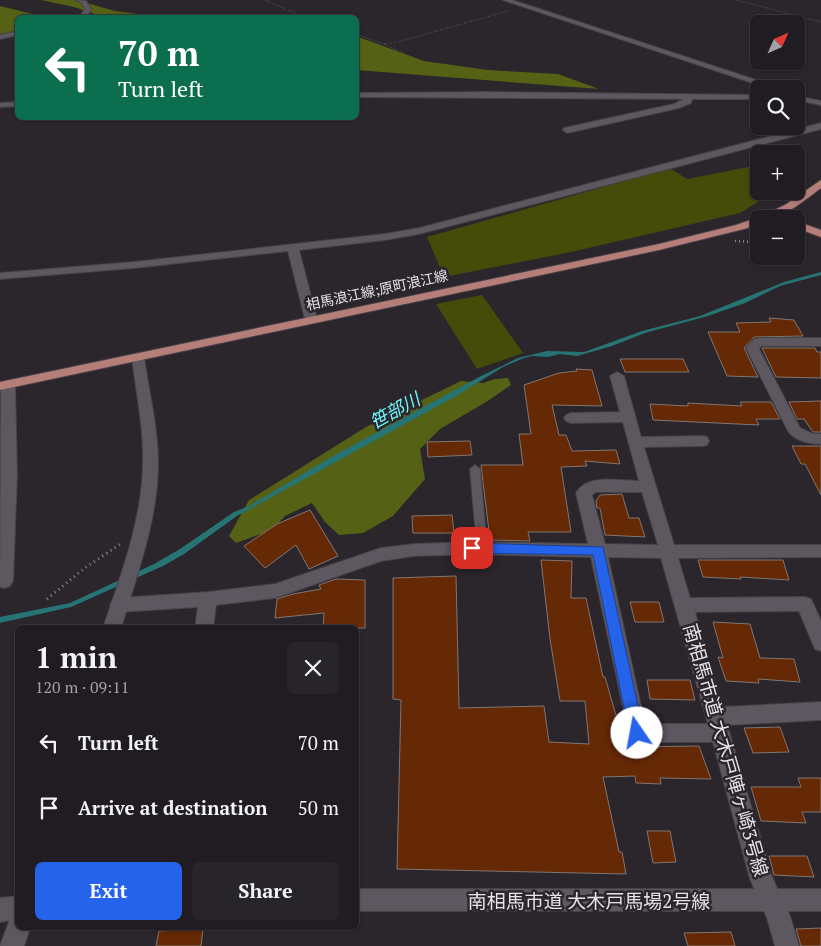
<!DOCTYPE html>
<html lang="en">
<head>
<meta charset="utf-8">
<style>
  :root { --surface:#201c21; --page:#28252a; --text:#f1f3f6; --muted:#a2a1a5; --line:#3d3a3f; --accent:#2563eb }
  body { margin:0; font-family:"PT Serif","Noto Sans JP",serif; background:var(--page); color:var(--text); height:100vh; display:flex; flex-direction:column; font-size:19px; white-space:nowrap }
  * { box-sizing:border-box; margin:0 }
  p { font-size:16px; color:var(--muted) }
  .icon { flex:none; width:28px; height:28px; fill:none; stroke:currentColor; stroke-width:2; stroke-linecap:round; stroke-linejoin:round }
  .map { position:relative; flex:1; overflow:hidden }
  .sheet { position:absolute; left:15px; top:625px; width:344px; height:305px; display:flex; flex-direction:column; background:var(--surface); border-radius:8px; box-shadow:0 1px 4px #0004,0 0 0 1px var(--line) }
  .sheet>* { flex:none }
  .guide { position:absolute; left:15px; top:15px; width:344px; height:105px; border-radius:8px; box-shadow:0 1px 4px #0004,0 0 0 1px var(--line); background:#0b6e4f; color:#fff; overflow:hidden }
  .needle { width:32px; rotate:45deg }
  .controls { position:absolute; left:750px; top:15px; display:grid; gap:10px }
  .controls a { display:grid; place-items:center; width:55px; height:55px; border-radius:8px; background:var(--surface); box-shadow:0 1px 4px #0004,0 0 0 1px var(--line); font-size:25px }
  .pin { position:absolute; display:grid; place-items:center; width:42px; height:42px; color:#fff; margin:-21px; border-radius:10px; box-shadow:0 2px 8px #0006 }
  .me { position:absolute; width:55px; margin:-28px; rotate:348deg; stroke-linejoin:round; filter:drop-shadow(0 0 4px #0008) }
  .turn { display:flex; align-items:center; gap:18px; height:105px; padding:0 20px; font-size:22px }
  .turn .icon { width:65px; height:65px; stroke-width:2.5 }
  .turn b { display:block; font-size:35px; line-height:42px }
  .round { display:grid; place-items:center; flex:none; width:52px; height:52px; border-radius:8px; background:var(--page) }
  .head { display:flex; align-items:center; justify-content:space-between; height:85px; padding:0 20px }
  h1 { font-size:30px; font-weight:700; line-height:38px }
  .primary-button { display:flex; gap:10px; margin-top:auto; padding:10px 20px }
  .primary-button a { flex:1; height:58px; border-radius:8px; background:var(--accent); color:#fff; font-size:20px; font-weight:700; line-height:58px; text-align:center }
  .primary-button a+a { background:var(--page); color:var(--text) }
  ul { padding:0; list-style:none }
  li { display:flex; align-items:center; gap:15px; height:65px; padding:0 20px }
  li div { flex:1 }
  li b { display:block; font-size:19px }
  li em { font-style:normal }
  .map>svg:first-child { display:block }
</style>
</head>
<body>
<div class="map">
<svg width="821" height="946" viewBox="0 0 821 946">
  <rect width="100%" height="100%" fill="#2b252c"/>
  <path fill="#434c08" d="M759 165V191H776L740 213 571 252 444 277 427 237 670 168 687 179Z
    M482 295 523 353 477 369 436 304Z"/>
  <path fill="#556115" d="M41 0H76L115 11 160 17H104L74 7Z
    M0 6 45 17 18 18 17 32 0 34Z
    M356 36 424 61 488 70 558 74 599 89 356 70Z
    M508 378 511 385 486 402 440 429 420 449 425 479 393 516 363 533 339 535 325 522 312 503 285 516 272 530 236 543 229 536 249 500 366 427 461 381 483 383 495 379Z"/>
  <path fill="#277475" d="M821 272V275L780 286 745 303 708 316 645 333 612 346 577 356 559 354 548 357 532 356 524 358 503 367 456 396 237 516 184 554 163 566 71 607 0 623V617L70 603 154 564 180 549 234 512 249 506 335 455 481 376 518 358 547 351 584 352 642 331 700 316 784 282Z"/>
  <path fill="#662905" stroke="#817671" d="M769 318 794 320 803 336 754 337 744 348 758 377 727 376 708 332H740L736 323 771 322Z
    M762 348H815L817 352H821V378L776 377Z
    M620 359H683L689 372H625Z
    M576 369 592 370 602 406 552 405 559 435H566L572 451 616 450 620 464 585 461 587 466 561 467 571 532H528L530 541 490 540 481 465H523L519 434H531L524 385 559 373 577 371Z
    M821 401V432H813L804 419H797L789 402Z
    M740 402H771L780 419H756L759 425 653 420 650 404 688 406V403L742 406Z
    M470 441 472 455 428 457 427 442Z
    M792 446H821V495L805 464H801Z
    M622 494 629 518H639L645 537 605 535 600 508H597L596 501 600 495Z
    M310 510 338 556 309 569 296 545 265 568 244 546 277 524Z
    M452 515 454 533H413L412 516Z
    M541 560 572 561 571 598H586L603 677H605L625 747 699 746 711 779 660 778 661 784 636 783 635 776 603 777 619 852H622L626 874 397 869 401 700 393 699V578L456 576 459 708 544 706 549 742 589 744 585 701H560L550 639Z
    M698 560H783L789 580 740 577 741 579 703 577Z
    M336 579 365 580V628H323L324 613 275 618 277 599 293 594 321 589 319 585Z
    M630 602H659L664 622H635Z
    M713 622 750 624 760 658 794 659 800 682 758 679 759 683 726 681 718 657 723 658Z
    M647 680H690L695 700 650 699Z
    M780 727 789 752 753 753 744 728Z
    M798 778H821V812H802L806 823 761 821 751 787H801Z
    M647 831H670L676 862 653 863Z
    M769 856H807L814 877 774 875Z
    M821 928V946H801L796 929Z
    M203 929 201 946H156L159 931Z
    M731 932 735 946H688L684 933Z"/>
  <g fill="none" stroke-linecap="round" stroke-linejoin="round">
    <g stroke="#464147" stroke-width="2">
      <path id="lane" d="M475 465 480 469 487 548 486 551 482 552 478 551 477 548 470 469Z"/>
    </g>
    <g stroke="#464147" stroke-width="2">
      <path id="street" d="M76 0 86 1 91 9 86 18H79L85 9 82 3Z
        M503 0H512L784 89H771Z
        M18 31V35L0 39V35Z
        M488 92 759 95V99H692L691 103 679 108 567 133 563 130 564 128 674 104 684 99 356 97V93Z
        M796 96 821 101V105L796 100Z
        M18 102V106L0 107V103Z
        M821 123V129L419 234 385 240 299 250 317 319 311 323 305 319 288 251 134 268 0 279V273L134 262 385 234 419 228Z
        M758 338H821V346H761L759 349 800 428 813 434H821V444C809 444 795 441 788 431L746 348 754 339Z
        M617 372 624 376 641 437 702 436 707 437 709 441 707 445 702 446 644 447 674 545H821V557L678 558 690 598 805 597 811 599 821 621V651L815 649 799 611 695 612 722 707 821 702V720L727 725 772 877 790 916 799 946H775L767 918 750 879 713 742H637L630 740 591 557 472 554 414 556 381 561 275 598 216 605 213 628H195L198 607 119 612 113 610 110 605 113 600 119 598 208 592 275 584 381 548 414 544 472 542 588 544 576 493C587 473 620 481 639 481L623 422 571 423 566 421 564 418 566 415 571 413 620 412 610 376ZM596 492H642L658 545 605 544 592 495ZM608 557 661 558 708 724H645Z
        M8 380 15 384 17 474 13 581 10 586 4 588 0 587 1 384Z
        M18 896V919L0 922V898Z"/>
    </g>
    <g stroke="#464147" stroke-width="2">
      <path id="secondary" d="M138 353 144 357C149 393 158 427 158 463 158 520 137 574 121 628H103C121 575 142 520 143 464 144 427 136 393 132 357Z
        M356 889H821V911H356Z
        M18 916V928H30L24 946H0L10 919Z"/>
    </g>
    <g stroke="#464147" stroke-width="2">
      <path id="primary" d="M821 180V188C802 202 784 219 759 219V224L744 229 659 250 0 390V382L659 244 736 225 759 217 785 205Z
        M796 221 821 230V237L796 228Z"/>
    </g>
    <path stroke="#8d888e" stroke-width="1" stroke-dasharray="0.5 2" stroke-linecap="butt" d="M265 0 306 18
      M736 0 821 22
      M356 34 383 44 398 42 508 11
      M384 44 404 53"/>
    <path stroke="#8d888e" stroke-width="2" stroke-dasharray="0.5 2.5" stroke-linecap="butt" d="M796 178 806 183"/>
    <path stroke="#8d888e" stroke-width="2.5" stroke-dasharray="1 3" stroke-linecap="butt" d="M735 241 753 242 759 240"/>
    <path stroke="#8d888e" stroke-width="3" stroke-dasharray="1 4" stroke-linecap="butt" d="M47 599 86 567 122 543"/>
    <use href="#lane" fill="#5d575f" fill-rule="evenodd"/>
    <use href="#street" fill="#5d575f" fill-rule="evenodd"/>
    <use href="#secondary" fill="#5d575f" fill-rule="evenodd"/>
    <use href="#primary" fill="#b57e78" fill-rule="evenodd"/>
  </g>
  <path fill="#2563eb" stroke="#184099" d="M472 543 603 547 644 733 642 738 637 740 631 738 629 733 593 555 472 553 467 551 466 548 467 544Z"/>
  <g text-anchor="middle" stroke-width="5" stroke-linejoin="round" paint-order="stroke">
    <g font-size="14" fill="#e6e2e7" stroke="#2b252c">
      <text transform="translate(377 290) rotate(-12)" y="5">相馬浪江線;原町浪江線</text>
    </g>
    <g font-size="18" font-style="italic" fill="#6dfafd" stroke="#2b252c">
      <text transform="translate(395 411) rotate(-29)" y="6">笹部川</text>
    </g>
    <g font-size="19" fill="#e6e2e7" stroke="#2b252c">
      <text transform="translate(726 750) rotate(74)" y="7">南相馬市道 大木戸陣ヶ崎3号線</text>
      <text x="589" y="908">南相馬市道 大木戸馬場2号線</text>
    </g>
  </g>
</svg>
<div class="controls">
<a><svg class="needle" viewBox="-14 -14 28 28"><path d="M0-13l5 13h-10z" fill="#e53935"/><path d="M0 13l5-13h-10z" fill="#a2a1a5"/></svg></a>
<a><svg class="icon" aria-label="search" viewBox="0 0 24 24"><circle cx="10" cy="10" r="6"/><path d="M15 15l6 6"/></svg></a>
<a>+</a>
<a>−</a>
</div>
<div class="pin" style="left:472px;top:548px;background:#d93025"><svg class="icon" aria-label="arrive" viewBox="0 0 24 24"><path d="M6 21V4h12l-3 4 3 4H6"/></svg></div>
<svg class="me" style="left:637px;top:733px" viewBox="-20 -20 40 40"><circle r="19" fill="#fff"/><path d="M0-13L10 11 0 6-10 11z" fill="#2563eb"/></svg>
<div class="guide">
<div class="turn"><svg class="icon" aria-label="left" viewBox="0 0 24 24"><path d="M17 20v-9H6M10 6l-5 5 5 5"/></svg><div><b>70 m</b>Turn left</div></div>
</div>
<section class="sheet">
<div class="head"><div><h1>1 min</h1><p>120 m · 09:11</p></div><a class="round"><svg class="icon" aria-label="close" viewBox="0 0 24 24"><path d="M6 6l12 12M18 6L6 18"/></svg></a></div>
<ul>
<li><svg class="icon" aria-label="left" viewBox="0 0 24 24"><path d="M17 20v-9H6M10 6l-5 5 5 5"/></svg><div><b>Turn left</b></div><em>70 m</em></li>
<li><svg class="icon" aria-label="arrive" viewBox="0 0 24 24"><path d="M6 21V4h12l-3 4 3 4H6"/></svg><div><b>Arrive at destination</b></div><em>50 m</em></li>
</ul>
<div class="primary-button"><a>Exit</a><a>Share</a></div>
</section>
</div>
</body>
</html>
